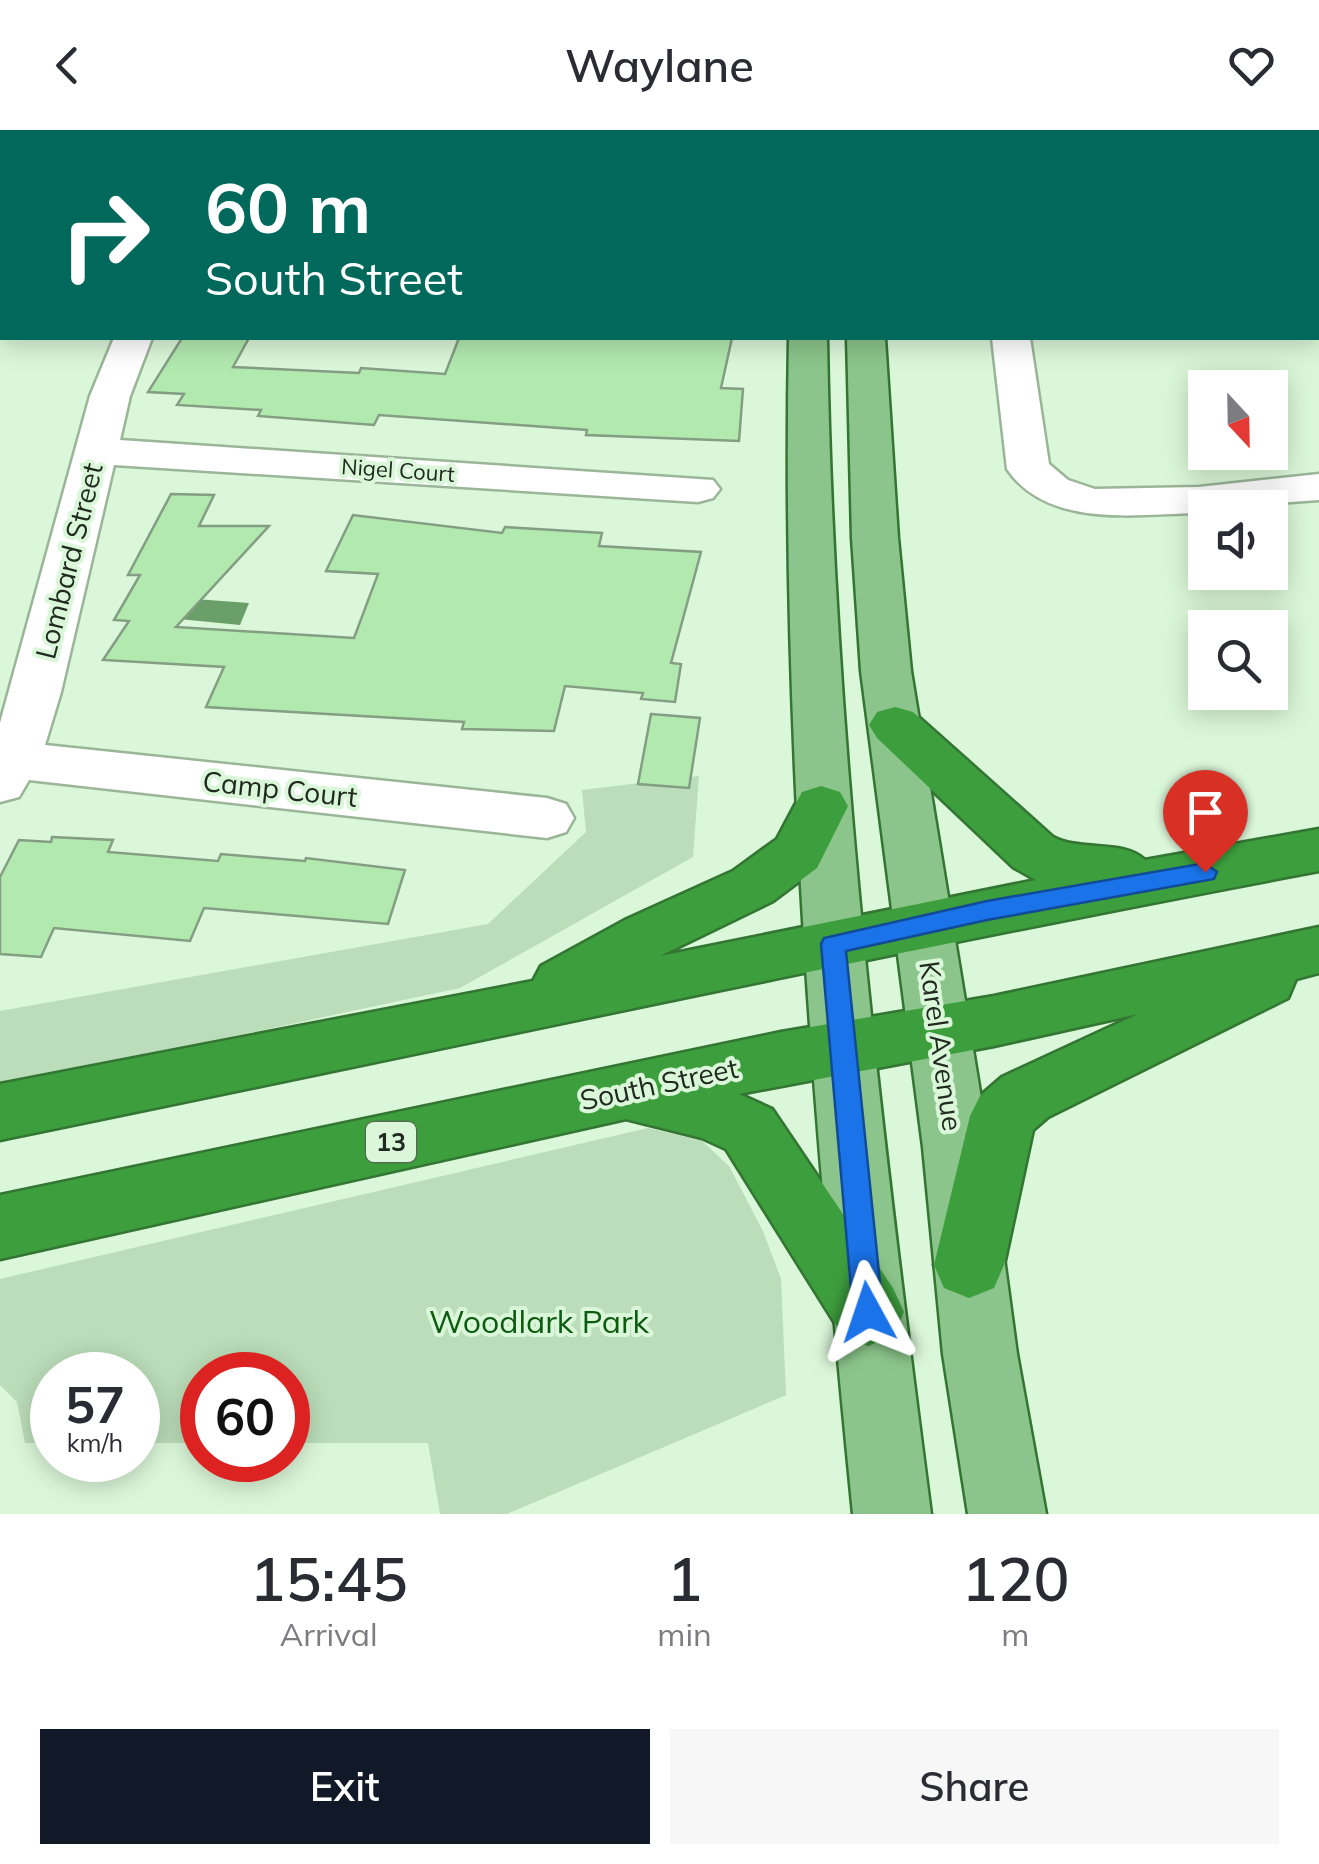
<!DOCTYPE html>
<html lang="en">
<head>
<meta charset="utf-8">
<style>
  :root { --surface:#fff; --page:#f7f7f7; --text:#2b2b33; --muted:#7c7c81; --accent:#111827 }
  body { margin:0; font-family:Mulish,sans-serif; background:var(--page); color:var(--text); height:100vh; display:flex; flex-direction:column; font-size:38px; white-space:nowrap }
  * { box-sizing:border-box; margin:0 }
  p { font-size:32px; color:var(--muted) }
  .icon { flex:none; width:55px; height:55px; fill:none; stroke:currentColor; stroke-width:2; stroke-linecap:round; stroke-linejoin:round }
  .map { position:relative; height:1384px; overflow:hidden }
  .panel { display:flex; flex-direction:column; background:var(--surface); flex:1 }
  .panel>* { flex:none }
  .guide { position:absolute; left:0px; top:0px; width:1320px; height:210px; box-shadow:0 5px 25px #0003; background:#00695c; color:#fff; overflow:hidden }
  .needle { width:65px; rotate:158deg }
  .buttons { position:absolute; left:1188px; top:240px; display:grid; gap:20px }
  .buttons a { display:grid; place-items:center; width:100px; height:100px; border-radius:0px; background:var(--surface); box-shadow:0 5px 25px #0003; font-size:50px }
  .speed { position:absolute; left:30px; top:1222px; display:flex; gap:20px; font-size:50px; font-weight:700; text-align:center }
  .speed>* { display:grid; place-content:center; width:130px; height:130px; border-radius:50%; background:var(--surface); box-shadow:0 5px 25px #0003; line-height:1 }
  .speed small { font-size:25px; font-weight:400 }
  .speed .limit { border:15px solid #d22; background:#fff; color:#111 }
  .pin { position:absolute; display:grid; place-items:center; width:85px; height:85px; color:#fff; margin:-102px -42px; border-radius:50% 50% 50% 0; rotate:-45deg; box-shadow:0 0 10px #0007 }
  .pin .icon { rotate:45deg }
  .me { position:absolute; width:110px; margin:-55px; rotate:355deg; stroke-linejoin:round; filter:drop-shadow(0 0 8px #0008) }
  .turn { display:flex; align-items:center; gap:35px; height:210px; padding:0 40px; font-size:45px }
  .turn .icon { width:130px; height:130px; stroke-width:2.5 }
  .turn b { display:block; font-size:70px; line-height:85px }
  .eta { display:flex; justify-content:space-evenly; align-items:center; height:170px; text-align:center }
  .eta b { font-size:60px; font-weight:600; line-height:70px }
  .button { display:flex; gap:20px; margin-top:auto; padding:20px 40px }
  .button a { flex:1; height:115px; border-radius:0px; background:var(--accent); color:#fff; font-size:40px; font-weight:600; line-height:115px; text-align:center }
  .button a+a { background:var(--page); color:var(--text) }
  header { display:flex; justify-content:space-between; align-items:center; height:130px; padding:0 40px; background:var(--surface); font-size:45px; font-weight:600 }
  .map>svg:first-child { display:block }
</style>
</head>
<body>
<header><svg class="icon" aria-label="back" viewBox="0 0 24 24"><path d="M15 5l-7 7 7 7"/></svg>Waylane<svg class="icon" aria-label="heart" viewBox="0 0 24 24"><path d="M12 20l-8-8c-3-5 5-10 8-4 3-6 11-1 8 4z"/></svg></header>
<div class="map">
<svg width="1319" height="1384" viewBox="0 0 1319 1384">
  <rect width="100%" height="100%" fill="#dbf7d9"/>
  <path fill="#bbddb9" d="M699 646 693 727 460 858 0 956V881L488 794 586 702 582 660Z
    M648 998 702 1011 729 1036 763 1101 781 1149 786 1265 507 1384H440L428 1313H288V1245H202V1313H138V1245H52V1313H25L17 1272 0 1255V1149Z"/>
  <path fill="#6b9f69" d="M195 469 249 473 240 495 179 489Z"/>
  <path fill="#b2e9af" stroke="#849e83" stroke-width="2.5" d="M182 208H249L233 237 359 243 361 238 445 244 459 208H732L721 258 743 259 739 311 586 305 587 300 379 285 374 295 258 286 261 280 177 275 184 264 148 262Z
    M171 364 214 365 199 396H269L176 497 354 508 378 444 326 441 353 385 502 403 505 397 602 403 599 416 701 422 671 533 681 534 675 572 641 569 643 563 565 556 554 601 462 599 464 592 206 577 224 537 103 530 129 491 114 490 140 445H128Z
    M651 584 700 588 689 658 638 654Z
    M52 707 113 710 108 722 218 731 221 724 305 731 306 728 405 740 388 794 204 778 190 811 54 798 41 827 0 824V747L19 710 51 712Z"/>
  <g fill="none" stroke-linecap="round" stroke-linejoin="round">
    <g stroke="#9ab598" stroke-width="5">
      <path id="minor" d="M819 0H855L857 2H821Z
        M988 0H1094L1096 2H990Z
        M0 23 2 24V44L0 43Z
        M114 208H152L130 266 120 310 713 350 720 359 713 368 698 372 114 335 61 562 45 615 547 668 566 674 574 688 566 702 547 708 29 650 19 667 0 672V593L90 266Z
        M992 208H1030L1049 334 1068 350 1095 359 1199 357 1319 344V370L1205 378V383H1199C1136 384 1048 399 1007 339Z"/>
    </g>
    <g stroke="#337532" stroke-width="5">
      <path id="major" d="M750 0H784L786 2H752Z
        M806 0H838V2H807Z
        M855 0H887V2H856Z
        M789 208H827C833 603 880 993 931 1384H853C814 992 781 602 789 208Z
        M847 208H885L898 408 911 541 989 1017 1017 1224 1046 1384H968L943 1224 923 1017 861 541 852 408Z"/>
    </g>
    <g stroke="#337532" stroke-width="5">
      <path id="highway" d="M895 577 913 582 1053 707C1080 722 1123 709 1145 730L1319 699V741C878 824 440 920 0 1010V954L533 851 541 836 627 789 733 741 777 709 802 662 821 656 840 662 848 676 817 738 773 771 660 826 1036 750 1013 737 877 608 869 595 877 582Z
        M1319 797V843L1296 849 1288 868 1048 987 1033 1000 1004 1135 994 1158 969 1168 944 1158 934 1135 970 986 980 966 1002 947 1138 884 994 916 739 964 772 979 893 1158 904 1182 893 1206 868 1216 843 1206 726 1019 702 1008 626 989 0 1129V1065L781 902 994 866Z"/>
    </g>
    <use href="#minor" fill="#fff" fill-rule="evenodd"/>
    <use href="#major" fill="#8bc58b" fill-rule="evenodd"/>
    <use href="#highway" fill="#3d9e3d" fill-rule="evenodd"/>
  </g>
  <path fill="#1a73e8" stroke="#114b97" stroke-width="2.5" d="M1205 733 1217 742 1214 749 987 790 846 821 883 1182 879 1192 868 1196 858 1192 853 1182 821 814 824 808 987 771Z"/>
  <g text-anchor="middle" stroke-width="8" stroke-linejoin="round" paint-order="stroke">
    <g font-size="22" fill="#202a1f" stroke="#dbf7d9">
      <text transform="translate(398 340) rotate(4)" y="8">Nigel Court</text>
    </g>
    <rect fill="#dbf7d9" stroke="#586857" stroke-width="2.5" x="366" y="992" width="50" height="40" rx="8"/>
    <g font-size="25" font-weight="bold" fill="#202a1f">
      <text x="391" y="1021">13</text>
    </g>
    <g font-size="28" fill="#202a1f" stroke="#dbf7d9">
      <text transform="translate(69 431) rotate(-76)" y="10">Lombard Street</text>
      <text transform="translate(280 659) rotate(6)" y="10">Camp Court</text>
      <text transform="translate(941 916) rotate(82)" y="10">Karel Avenue</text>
      <text transform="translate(659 954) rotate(-12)" y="10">South Street</text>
    </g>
    <g font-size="32" fill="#0d5a11" stroke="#dbf7d9">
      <text x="539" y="1203">Woodlark Park</text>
    </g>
  </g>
</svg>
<div class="buttons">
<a><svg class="needle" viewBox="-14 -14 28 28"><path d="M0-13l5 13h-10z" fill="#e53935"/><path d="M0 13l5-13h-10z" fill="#7c7c81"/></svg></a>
<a><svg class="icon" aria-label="sound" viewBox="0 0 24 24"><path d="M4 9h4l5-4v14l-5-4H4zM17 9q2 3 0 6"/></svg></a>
<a><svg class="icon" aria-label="search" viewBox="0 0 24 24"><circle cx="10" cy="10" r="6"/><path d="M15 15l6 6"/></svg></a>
</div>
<div class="speed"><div>57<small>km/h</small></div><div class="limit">60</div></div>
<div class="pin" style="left:1205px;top:742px;background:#d93025"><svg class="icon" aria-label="arrive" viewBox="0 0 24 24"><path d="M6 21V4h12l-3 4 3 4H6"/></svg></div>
<svg class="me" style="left:868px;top:1182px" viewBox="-20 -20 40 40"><path d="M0-17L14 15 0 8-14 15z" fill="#1a73e8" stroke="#fff" stroke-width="4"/></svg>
<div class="guide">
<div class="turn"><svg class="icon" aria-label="right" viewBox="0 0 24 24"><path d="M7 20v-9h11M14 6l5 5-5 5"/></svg><div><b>60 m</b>South Street</div></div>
</div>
</div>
<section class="panel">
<div class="eta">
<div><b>15:45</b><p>Arrival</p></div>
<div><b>1</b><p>min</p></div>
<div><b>120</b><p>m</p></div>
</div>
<div class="button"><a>Exit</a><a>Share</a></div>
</section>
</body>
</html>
